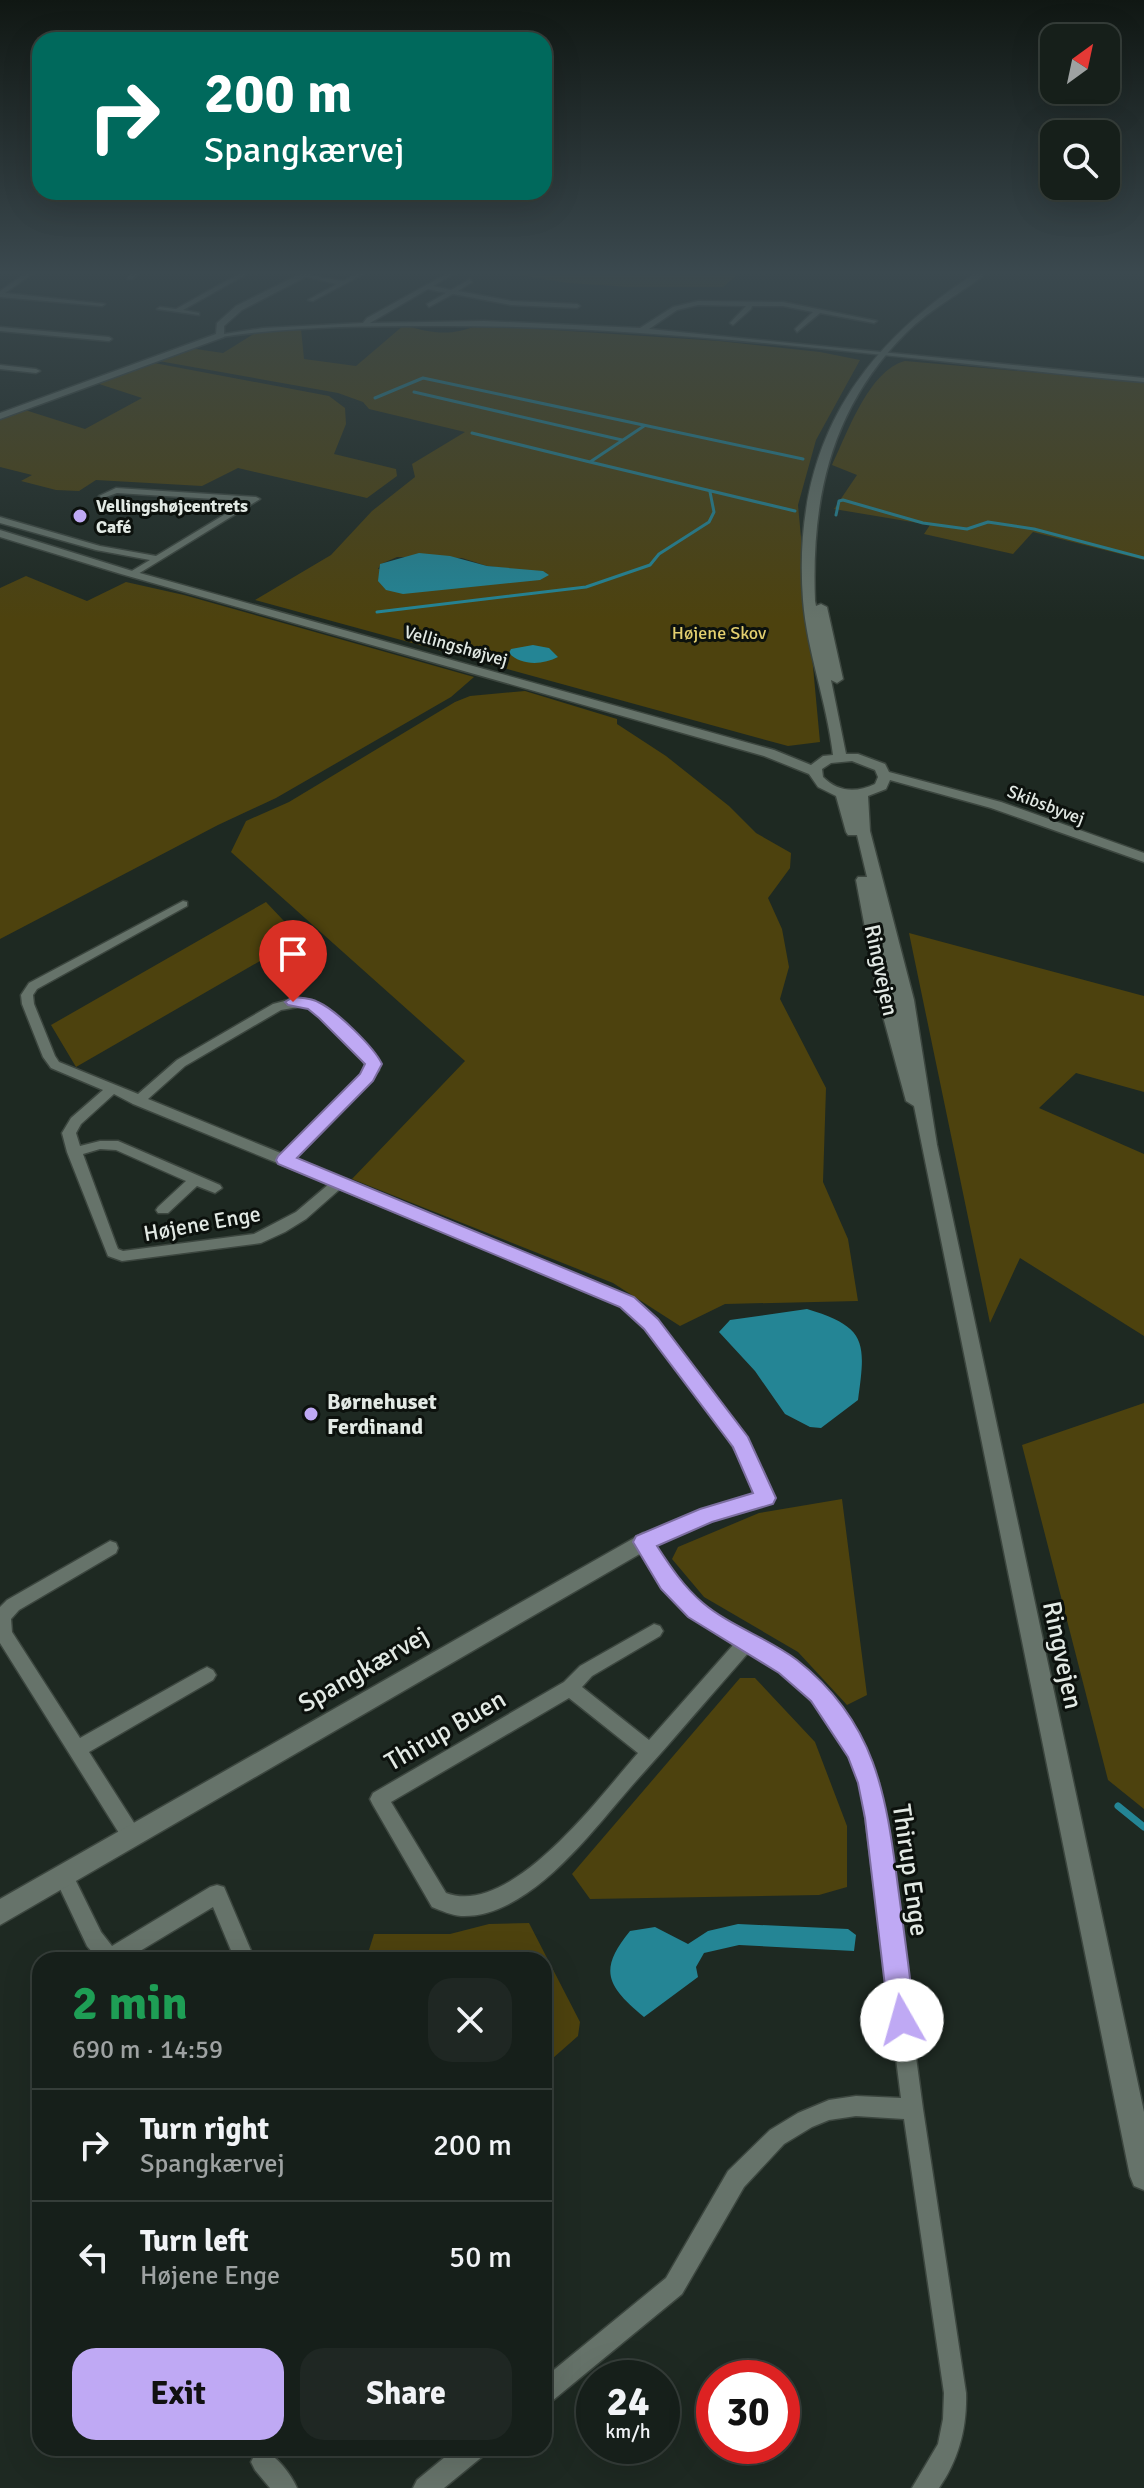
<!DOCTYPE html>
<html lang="en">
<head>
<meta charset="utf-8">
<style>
  :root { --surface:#161f1a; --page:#1f2723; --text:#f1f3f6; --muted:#9ea2a2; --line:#353d39; --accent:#bfa9f4 }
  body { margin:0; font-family:Signika,sans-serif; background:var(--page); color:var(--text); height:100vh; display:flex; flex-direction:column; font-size:30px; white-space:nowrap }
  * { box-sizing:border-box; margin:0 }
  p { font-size:26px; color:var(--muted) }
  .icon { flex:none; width:44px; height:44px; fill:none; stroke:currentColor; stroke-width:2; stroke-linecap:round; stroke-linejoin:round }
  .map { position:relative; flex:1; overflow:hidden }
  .panel { position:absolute; left:32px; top:1952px; width:520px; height:504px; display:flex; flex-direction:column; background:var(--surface); border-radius:24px; box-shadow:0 8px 32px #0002,0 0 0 2px var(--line) }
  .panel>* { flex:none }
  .hud { position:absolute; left:32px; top:32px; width:520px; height:168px; border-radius:24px; box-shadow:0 8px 32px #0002,0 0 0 2px var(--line); background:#00695c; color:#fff; overflow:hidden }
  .needle { width:52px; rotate:33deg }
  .buttons { position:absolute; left:1040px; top:24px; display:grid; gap:16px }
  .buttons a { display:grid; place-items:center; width:80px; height:80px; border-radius:16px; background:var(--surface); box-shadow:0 8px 32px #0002,0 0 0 2px var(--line); font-size:40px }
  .speed { position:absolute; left:576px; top:2360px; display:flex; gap:16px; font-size:40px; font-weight:700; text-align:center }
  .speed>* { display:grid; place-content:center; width:104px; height:104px; border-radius:50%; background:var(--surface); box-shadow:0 8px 32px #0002,0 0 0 2px var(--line); line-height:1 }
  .speed small { font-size:20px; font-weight:400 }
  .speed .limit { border:12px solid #d22; background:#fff; color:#111 }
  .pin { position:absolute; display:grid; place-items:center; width:68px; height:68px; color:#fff; margin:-82px -34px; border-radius:50% 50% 50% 0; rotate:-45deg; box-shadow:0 0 8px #0007 }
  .pin .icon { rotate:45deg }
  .me { position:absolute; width:88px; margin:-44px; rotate:353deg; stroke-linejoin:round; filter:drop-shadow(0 0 6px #0008) }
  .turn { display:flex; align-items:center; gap:28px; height:168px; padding:0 40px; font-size:36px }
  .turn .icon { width:104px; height:104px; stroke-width:2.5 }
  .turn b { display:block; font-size:56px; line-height:68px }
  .round { display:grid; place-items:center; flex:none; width:84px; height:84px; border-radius:24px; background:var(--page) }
  .overview { display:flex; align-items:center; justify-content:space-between; height:136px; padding:0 40px }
  h1 { font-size:48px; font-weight:700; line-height:60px; color:#1e9e55 }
  .primary-button { display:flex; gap:16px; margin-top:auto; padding:16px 40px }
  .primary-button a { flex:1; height:92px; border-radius:24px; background:var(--accent); color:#111; font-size:32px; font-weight:700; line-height:92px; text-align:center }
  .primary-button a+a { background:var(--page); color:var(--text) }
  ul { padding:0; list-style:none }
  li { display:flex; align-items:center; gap:24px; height:112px; padding:0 40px; border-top:2px solid var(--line) }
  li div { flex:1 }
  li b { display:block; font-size:30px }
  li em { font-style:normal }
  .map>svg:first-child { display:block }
</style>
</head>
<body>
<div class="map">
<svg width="1144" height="2488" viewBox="0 0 1144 2488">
  <rect width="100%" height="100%" fill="#1e2922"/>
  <path fill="#4d420e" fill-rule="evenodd" d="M495 271H742L723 287H629L568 283Z
    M404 325C429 333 452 337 477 325L719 341 820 352 860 360 816 440 798 505 820 742 788 746 255 600 331 555 372 511 415 477 412 464 465 432 369 409 363 402 338 393 153 360 189 348 223 353 257 332 301 329 304 359 356 366ZM397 557 462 558 487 566 548 573 378 569 381 564Z
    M905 361 1144 382V560L1033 532 1013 554 924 534 930 525 834 509 857 475 832 465C847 434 869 370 905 361Z
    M149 362 329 396 345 408 346 424 334 454 396 469 397 476 367 498 238 468 202 486 96 480 79 491 56 490 21 481 32 475 0 467V420L25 410 85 429 142 398 96 383Z
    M26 576 87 601 126 582 184 595 474 677 451 697 276 798 218 825 0 939V588Z
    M525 691 617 719V724L666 756 729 806 756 833 791 853 790 868 768 898 782 929 789 967 780 999 826 1088 823 1182 848 1239 858 1301 725 1304 680 1326 613 1283 352 1179 465 1061 231 852 246 821 289 802 455 702 470 696Z
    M266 902 300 938 76 1067 51 1025Z
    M909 933 1144 996V1092L1076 1073 1039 1108 1144 1154V1336L1020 1258 990 1323Z
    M1144 1403V1809L1108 1780 1022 1445Z
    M842 1499 867 1695 847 1705 798 1652 704 1597 672 1559 678 1547 759 1513Z
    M740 1678H755L815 1742 847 1826V1887L819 1895 590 1899 572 1874Z
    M529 1923 580 2022 578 2036 544 2066V1960H374L369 1950 374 1934H450L489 1924Z"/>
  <path fill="#248595" d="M419 553 450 556 487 566 543 571 549 575 540 580 403 594 386 590 378 581 380 564Z
    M533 645 549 648 558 657C543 665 521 666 509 653L511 649Z
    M807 1309C867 1327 866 1342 858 1400L821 1428 810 1427 785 1414 755 1371 719 1332 730 1320Z
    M738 1924 848 1929 856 1935 854 1951 739 1945 704 1953 696 1967 698 1977 644 2017C608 1987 597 1971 630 1931L655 1927 688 1944 708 1931Z"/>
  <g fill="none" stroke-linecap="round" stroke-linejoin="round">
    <path stroke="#248595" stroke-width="3" d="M414 392 622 440
      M375 398 423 378 803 459
      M644 426 590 462 795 511
      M472 433 590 462
      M836 515 839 501 843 500 923 523 967 529 988 522 1034 529 1144 558
      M377 612 586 587 650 565 659 554 709 522 714 512 710 492"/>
    <path stroke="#248595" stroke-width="7" d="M1118 1806 1144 1827"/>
    <g stroke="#3c463f" stroke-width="3">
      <path id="street" d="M29 271H36L5 293 105 304 102 306 0 297V291Z
        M135 271H142L132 279H128V277Z
        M244 271H252L183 310 199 313V315L157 309 160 307 176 309Z
        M361 271H369L313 301 308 300 337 284 303 276V274L343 281Z
        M450 272 455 273 433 286 451 290 470 279 472 282 458 291 511 301 577 304 580 306 577 308 511 305 453 294 429 307 427 304 446 293 428 289 370 323 484 321 640 328 673 307 698 301 783 302 877 321 874 323 820 313 797 332 795 329 813 312 783 306H752L751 309 733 325 730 323 746 306 698 305 677 310 649 329 1144 378V382C905 360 667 324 426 326 358 326 289 327 221 337L218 335 263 328 363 323 367 318Z
        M0 327 109 337 112 339 109 341 0 331Z
        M0 365 36 369 40 371 36 373 0 369Z
        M116 488 256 497 260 499 133 577 130 576V572L150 560 96 550 0 523V517L100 546 156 556 247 501 117 493 103 498 99 496Z
        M183 901 187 902V906L37 989 33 995 34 1004 55 1056 59 1062 138 1094 177 1060 273 1004 296 998 312 1000 340 1020 370 1051 379 1070 294 1159 632 1298C653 1315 668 1337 685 1358 720 1402 753 1446 774 1498L772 1503 711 1521 654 1545 679 1581 701 1605 723 1620 791 1660 820 1683 853 1727 879 1783 923 2109 966 2393C967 2428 959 2459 939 2488H912L938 2444 943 2419 944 2393 904 2119 856 2116 829 2120 812 2127 784 2144 744 2187 682 2294 552 2401 544 2404V2378L666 2278 728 2171 770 2130 798 2113 829 2100 856 2096 901 2098 861 1783C837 1725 804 1682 749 1652 711 1695 674 1739 636 1781 595 1827 530 1919 461 1916 451 1915 442 1911 432 1907L373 1805 370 1799 373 1793 564 1682 580 1666 654 1624 660 1626 663 1631 660 1636 592 1676 582 1687 649 1740 734 1644C690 1620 658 1587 635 1542L637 1537 702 1510 757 1494C737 1445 704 1404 672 1362 656 1342 642 1322 622 1306L340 1189 306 1219 285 1232 261 1243 122 1261 108 1256 67 1152 62 1133 71 1118 103 1090 51 1068 43 1057 22 1004 21 995 29 983ZM304 1006C325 1016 361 1046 366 1069L283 1154 148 1099 185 1066 281 1010ZM114 1094 133 1104 329 1184 296 1212 254 1234 123 1251 118 1249 116 1244 83 1154 100 1149 116 1150 186 1181 158 1207 156 1210 158 1213H168L197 1186 215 1193 222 1188 220 1185 118 1141H100L80 1146 76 1133 81 1124ZM569 1698 638 1753C600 1796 511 1918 446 1893L391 1802Z
        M110 1541 116 1543 118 1548 116 1553 19 1610 11 1619 12 1632 80 1738 201 1670 207 1667 213 1670 216 1675 213 1680 89 1752 138 1829 140 1835 138 1841 131 1844 124 1841 0 1643V1607L7 1600Z
        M63 1867 70 1869 101 1932 112 1946 210 1887 217 1885 224 1887 255 1960H235L213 1907 125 1960H99L87 1946 54 1876 56 1869Z
        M456 2448H487L483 2456 444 2488H413L417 2480Z
        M263 2450C277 2456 291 2474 297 2488H270L255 2470 251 2462 255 2454Z"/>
    </g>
    <g stroke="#3c463f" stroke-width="3">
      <path id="secondary" d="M306 271H317L242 310 224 326V337L0 419V413L216 334 217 323 236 306Z
        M979 271H989C962 293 931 308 906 333 831 408 811 498 815 601L816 606 821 604 827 607 843 679 837 683 831 680 846 754H858L885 764 889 772 1001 802 1144 853V862L991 808 890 780 886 789 868 796 870 831 914 1000 937 1145 1144 2112V2190L1134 2186 1130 2176 914 1106 906 1101 878 998 856 880 858 877H867L857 835H848L846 832 836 796 818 787 809 774 764 756 121 574 0 537V530L129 570 774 750 811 765 823 756 833 755C827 702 807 652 803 600 792 450 855 349 979 271ZM852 761 875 770 878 777 875 784C856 793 838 792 823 777L822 769 831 763Z
        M643 1533 650 1536 653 1542 650 1548 0 1925V1899Z"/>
    </g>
    <use href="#street" fill="#66736a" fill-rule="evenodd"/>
    <use href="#secondary" fill="#66736a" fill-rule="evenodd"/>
  </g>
  <linearGradient id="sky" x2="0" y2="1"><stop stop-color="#101713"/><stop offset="0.44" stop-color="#3b494f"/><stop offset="1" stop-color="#3b494f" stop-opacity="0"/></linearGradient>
  <rect width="1144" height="620" fill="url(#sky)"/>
  <path fill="#bfa9f4" stroke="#7c6e9f" stroke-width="2" d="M293 997C301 998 311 998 318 1002 336 1010 374 1047 382 1064L373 1081 297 1158 634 1297 658 1319 748 1437 776 1498 773 1504 712 1522 657 1546C670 1566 684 1587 703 1603 730 1626 768 1638 797 1660 876 1722 886 1794 898 1887 904 1931 910 1976 915 2020L912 2029 902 2033 893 2029 889 2020 865 1818 858 1783 848 1757 811 1701 779 1673 688 1617 661 1589 633 1542 636 1536 700 1509 753 1493 733 1447 644 1329 620 1307 278 1164 276 1160 278 1156 360 1074 365 1064 319 1018 308 1009 288 1005 285 1002Z"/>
  <g fill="#bfa9f4" stroke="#0c110d" stroke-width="3">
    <circle cx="80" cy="516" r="8"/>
    <circle cx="311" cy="1414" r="8"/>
  </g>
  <g text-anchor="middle" stroke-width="6" stroke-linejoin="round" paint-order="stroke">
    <g font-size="18" font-weight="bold" fill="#e2e9e4" stroke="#0c110d" text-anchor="start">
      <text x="96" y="512">Vellingshøjcentrets<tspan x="96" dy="21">Café</tspan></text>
    </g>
    <g font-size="18" fill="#e3cf6f" stroke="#0c110d">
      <text x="719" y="639">Højene Skov</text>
    </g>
    <g font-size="18" fill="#e2e9e4" stroke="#0c110d">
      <text transform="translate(456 646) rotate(16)" y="6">Vellingshøjvej</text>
      <text transform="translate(1046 805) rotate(21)" y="6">Skibsbyvej</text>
    </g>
    <g font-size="22" fill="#e2e9e4" stroke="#0c110d">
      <text transform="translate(882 970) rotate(78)" y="8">Ringvejen</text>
      <text transform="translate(202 1223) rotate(-10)" y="8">Højene Enge</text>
    </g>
    <g font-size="22" font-weight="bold" fill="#e2e9e4" stroke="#0c110d" text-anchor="start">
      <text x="327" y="1409">Børnehuset<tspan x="327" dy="25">Ferdinand</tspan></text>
    </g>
    <g font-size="26" fill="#e2e9e4" stroke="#0c110d">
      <text transform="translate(1063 1655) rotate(78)" y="9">Ringvejen</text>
      <text transform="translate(363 1669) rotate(-30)" y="9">Spangkærvej</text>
      <text transform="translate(445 1730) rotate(-30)" y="9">Thirup Buen</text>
      <text transform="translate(911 1870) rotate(82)" y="9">Thirup Enge</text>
    </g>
  </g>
</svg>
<div class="buttons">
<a><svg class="needle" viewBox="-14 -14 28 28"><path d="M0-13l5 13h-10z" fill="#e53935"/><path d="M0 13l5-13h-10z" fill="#9ea2a2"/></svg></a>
<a><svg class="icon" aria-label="search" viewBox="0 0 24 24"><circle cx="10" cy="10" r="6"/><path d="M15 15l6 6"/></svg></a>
</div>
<div class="speed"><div>24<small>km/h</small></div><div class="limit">30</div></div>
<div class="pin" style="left:293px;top:1002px;background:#d93025"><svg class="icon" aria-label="arrive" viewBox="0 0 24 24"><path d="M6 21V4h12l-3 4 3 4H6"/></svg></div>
<svg class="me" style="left:902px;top:2020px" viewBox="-20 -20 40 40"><circle r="19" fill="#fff"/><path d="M0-13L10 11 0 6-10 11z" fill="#bfa9f4"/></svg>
<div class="hud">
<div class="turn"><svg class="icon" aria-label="right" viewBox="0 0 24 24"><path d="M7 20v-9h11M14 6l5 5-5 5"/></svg><div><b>200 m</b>Spangkærvej</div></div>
</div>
<section class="panel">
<div class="overview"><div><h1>2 min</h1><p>690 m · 14:59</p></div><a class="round"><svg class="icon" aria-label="close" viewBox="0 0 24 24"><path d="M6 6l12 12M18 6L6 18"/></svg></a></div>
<ul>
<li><svg class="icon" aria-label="right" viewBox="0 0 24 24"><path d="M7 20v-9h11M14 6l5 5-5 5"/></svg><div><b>Turn right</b><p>Spangkærvej</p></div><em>200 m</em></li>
<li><svg class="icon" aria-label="left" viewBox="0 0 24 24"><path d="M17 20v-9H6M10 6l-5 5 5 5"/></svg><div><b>Turn left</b><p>Højene Enge</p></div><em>50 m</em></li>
</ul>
<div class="primary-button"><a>Exit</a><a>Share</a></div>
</section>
</div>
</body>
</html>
